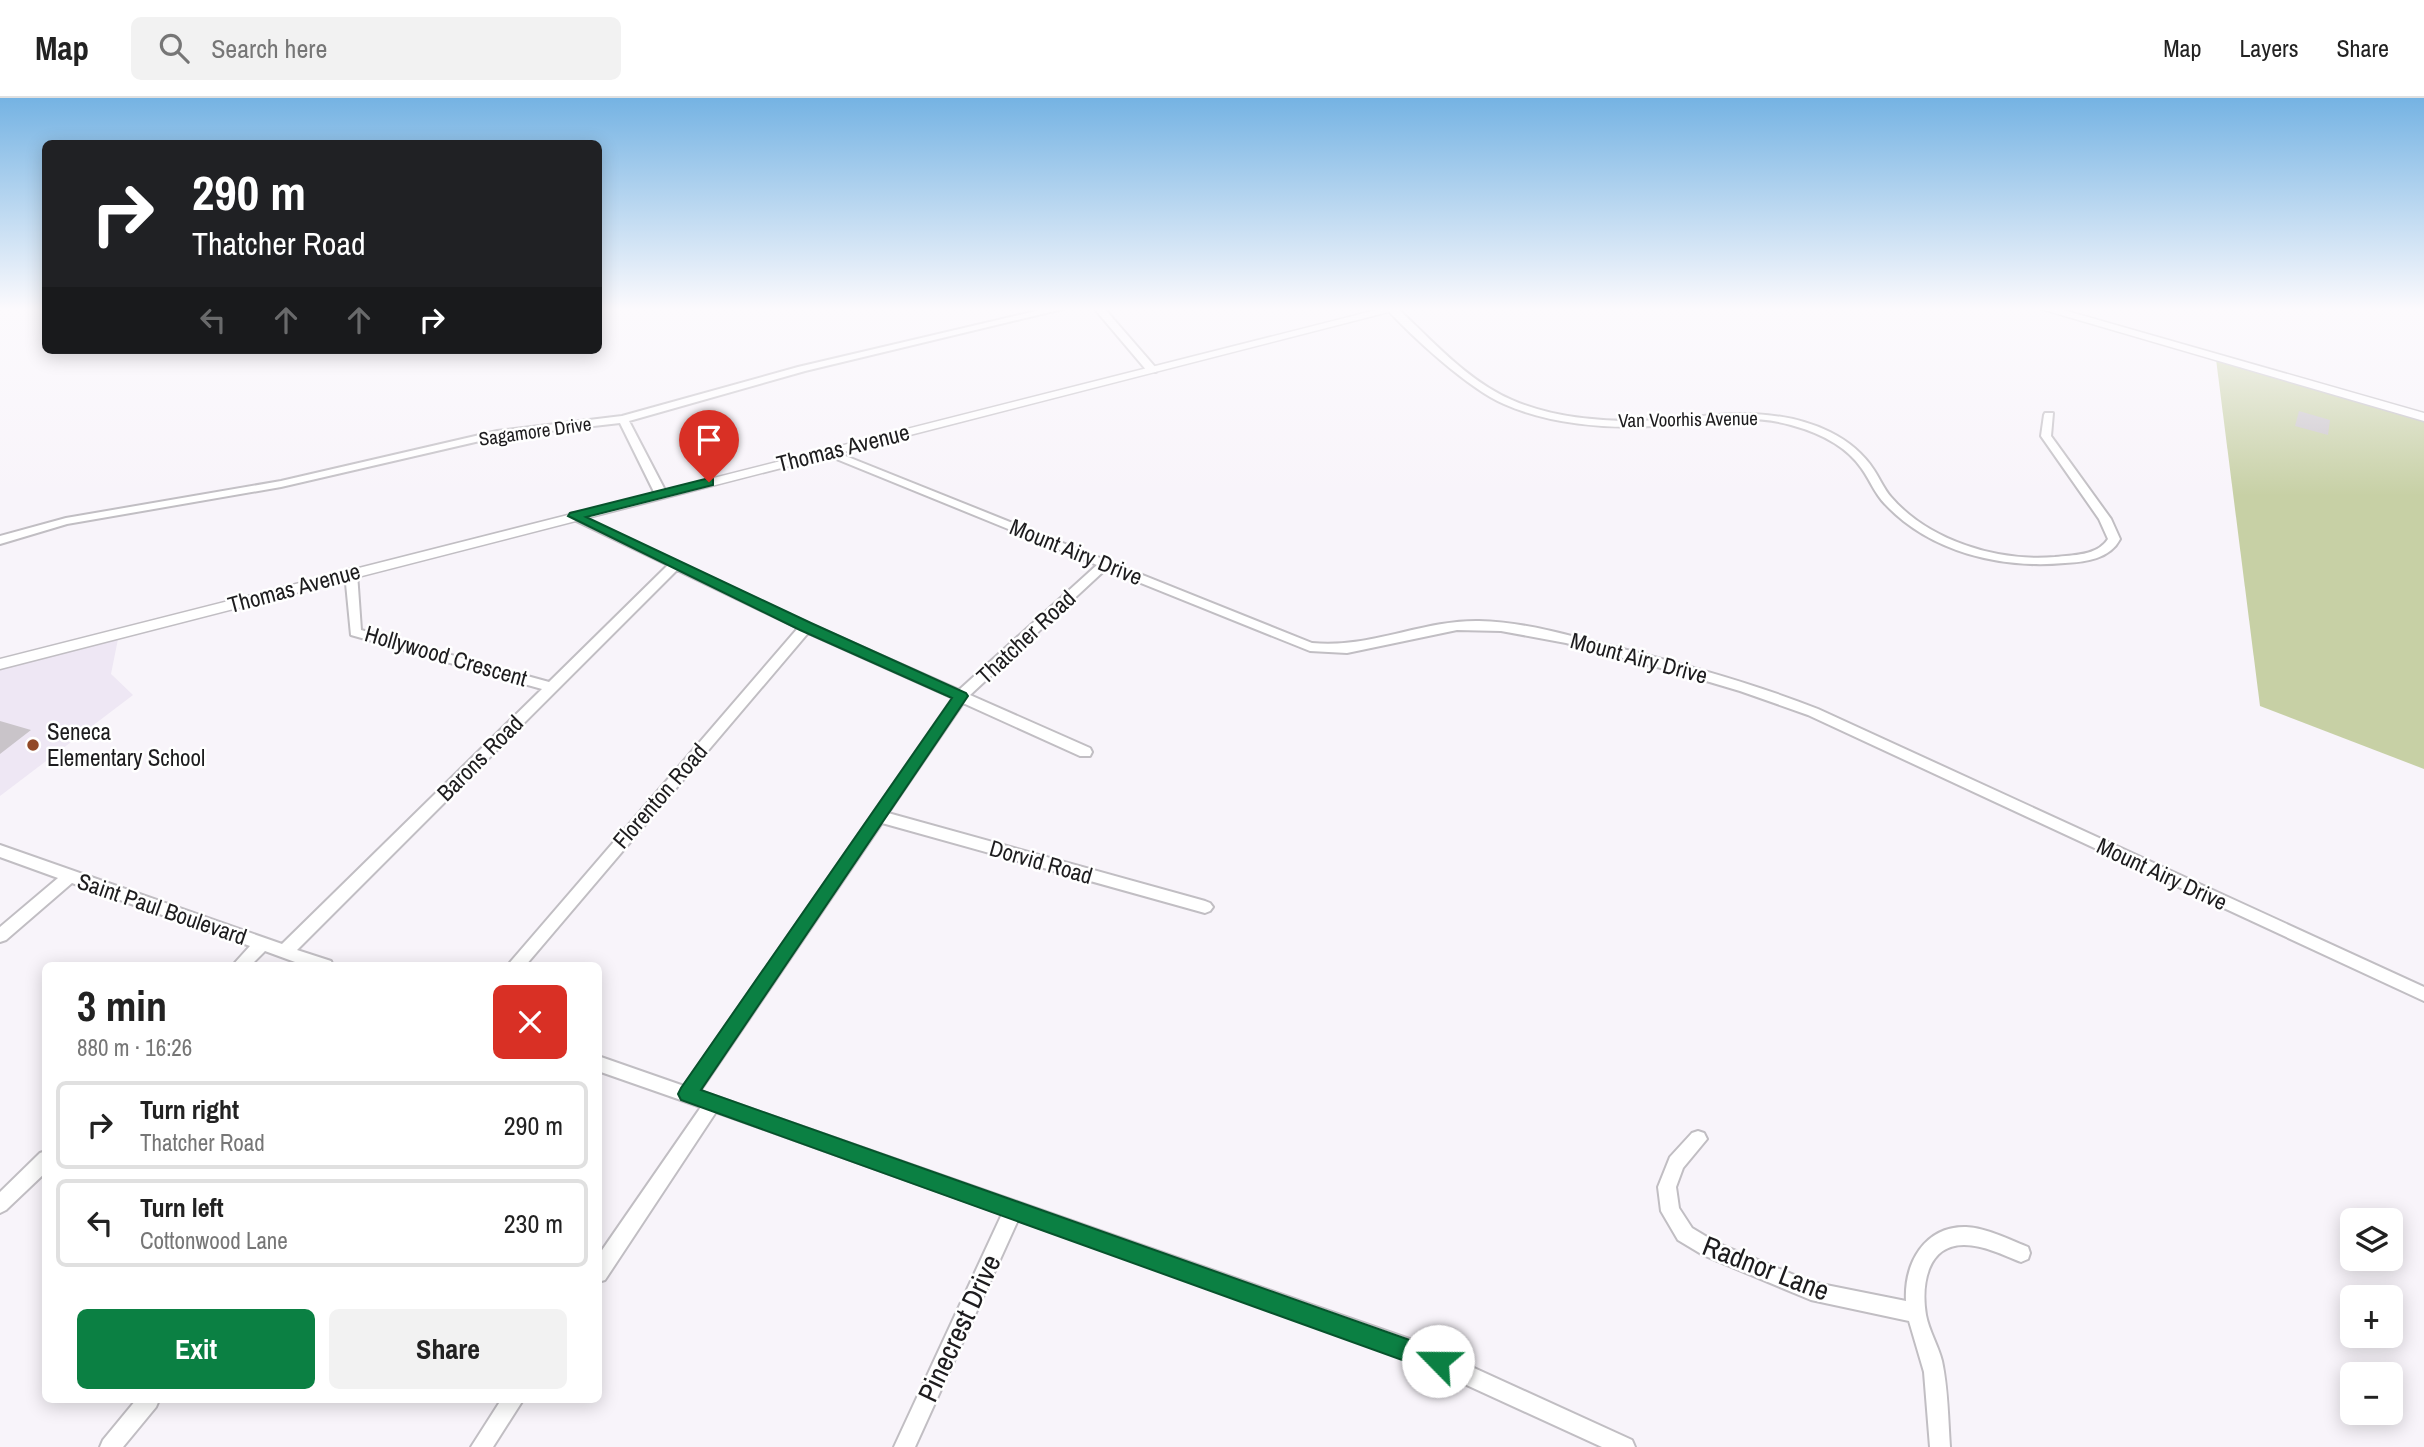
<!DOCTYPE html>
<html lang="en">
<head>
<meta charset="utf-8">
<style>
  :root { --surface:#fff; --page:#f2f2f2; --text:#222; --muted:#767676; --line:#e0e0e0; --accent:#0b8043 }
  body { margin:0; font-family:"Archivo Narrow",sans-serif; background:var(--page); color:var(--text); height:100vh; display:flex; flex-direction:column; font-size:26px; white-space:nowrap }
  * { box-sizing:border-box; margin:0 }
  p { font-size:23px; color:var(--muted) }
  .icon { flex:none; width:38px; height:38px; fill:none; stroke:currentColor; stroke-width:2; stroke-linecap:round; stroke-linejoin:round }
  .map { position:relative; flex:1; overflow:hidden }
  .drawer { position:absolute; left:42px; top:864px; width:560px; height:441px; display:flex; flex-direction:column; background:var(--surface); border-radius:10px; box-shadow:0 4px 18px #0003 }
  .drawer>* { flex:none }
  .guide { position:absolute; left:42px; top:42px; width:560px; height:214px; border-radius:10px; box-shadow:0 4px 18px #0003; background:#202124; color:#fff; overflow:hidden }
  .tools { position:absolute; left:2340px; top:1110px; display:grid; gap:14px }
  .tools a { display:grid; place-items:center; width:63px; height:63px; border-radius:10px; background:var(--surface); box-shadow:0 4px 18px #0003; font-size:35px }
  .pin { position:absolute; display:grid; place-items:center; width:60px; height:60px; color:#fff; margin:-72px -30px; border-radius:50% 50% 50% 0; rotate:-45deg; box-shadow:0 0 7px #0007 }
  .pin .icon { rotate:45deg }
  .me { position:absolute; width:77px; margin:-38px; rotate:293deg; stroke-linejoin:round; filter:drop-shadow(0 0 5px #0008) }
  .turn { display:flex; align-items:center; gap:24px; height:147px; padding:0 35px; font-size:32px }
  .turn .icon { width:91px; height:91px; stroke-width:2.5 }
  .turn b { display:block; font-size:49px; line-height:60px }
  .lanes { display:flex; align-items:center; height:66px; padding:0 35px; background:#0003; justify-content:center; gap:35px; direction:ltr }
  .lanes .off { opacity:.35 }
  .round { display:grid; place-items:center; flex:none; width:74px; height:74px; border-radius:10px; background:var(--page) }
  .head { display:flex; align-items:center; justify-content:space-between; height:119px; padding:0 35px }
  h1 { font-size:42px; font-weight:700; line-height:52px }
  .cta { display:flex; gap:14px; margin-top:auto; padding:14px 35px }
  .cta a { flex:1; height:80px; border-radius:10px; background:var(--accent); color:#fff; font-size:28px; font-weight:700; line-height:80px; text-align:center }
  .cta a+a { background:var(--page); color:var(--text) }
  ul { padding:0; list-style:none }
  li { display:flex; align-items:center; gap:21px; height:88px; margin:0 14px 10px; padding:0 21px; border:4px solid var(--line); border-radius:10px }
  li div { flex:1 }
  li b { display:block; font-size:26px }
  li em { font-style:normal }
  header { display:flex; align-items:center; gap:42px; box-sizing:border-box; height:98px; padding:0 35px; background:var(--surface); border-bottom:2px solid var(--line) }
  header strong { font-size:33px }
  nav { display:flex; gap:38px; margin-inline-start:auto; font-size:24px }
  .search { width:490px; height:63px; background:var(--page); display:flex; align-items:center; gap:18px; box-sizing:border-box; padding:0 24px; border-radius:10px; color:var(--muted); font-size:26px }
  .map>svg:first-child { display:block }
</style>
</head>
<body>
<header>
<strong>Map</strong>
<div class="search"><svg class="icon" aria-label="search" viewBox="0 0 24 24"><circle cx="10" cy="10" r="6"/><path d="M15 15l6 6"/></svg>Search here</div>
<nav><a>Map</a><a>Layers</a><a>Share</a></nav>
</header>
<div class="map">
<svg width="2424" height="1349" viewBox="0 0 2424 1349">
  <rect width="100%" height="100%" fill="#f8f4fa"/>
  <path fill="#eee7f4" d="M118 541 111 576 133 597 0 698V571Z"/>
  <path fill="#c7d0a5" d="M2216 261 2424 320V671L2260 608Z"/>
  <path fill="#c9c4c9" d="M2299 313 2330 322 2328 337 2295 328Z
    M0 623 31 632 0 656Z"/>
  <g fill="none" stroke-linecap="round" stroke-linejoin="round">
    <g stroke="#c1bec3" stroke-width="4">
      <path id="minor" d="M1053 209H1071L805 273 629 323 667 396 661 399 655 396 620 325 497 339 281 389 67 426 0 446V438L66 420 281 383 497 333 622 318 798 269Z
        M1093 209H1103L1156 270V274H1148Z
        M1385 209H1396C1431 241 1467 283 1512 302 1555 321 1611 325 1658 322 1718 317 1774 307 1830 334 1848 343 1863 355 1874 372 1880 381 1884 391 1891 399 1929 443 1998 464 2055 459 2073 457 2097 458 2108 441L2099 421 2041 338 2044 317 2045 315H2053L2051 338 2111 421 2120 441C2110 461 2085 464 2065 465 2001 471 1930 454 1885 406 1875 396 1870 382 1862 371 1846 347 1817 334 1791 327 1746 314 1700 325 1654 328 1606 331 1549 326 1504 306 1469 291 1411 238 1385 209Z
        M828 351 1312 545C1369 551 1422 522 1479 523 1526 524 1570 538 1615 549 1683 566 1752 585 1818 611L2424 889V903L1808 617 1740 593 1676 574 1566 545 1501 533 1457 532 1347 555 1310 553 1106 471 970 597 1090 650 1092 654 1090 658H1080L963 605 888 715 1205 803 1210 805 1213 809 1210 813 1205 815 882 725 700 993 1415 1243 1632 1342 1635 1349H1602L1412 1262 1018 1122 915 1349H894L1002 1116 716 1014 605 1182 598 1184V1158L701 1009 598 973V958L684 988 953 600 808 535 525 868H507L798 530 677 472 297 852 331 863 333 868H306L265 853 250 868H232L250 848 72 785 6 842 0 844V829L58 780 0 759V747L282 846 542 591 351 537 345 475 347 472 351 471 357 475 361 532 549 584 668 467 570 420V416L574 415 810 526 959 592 1097 467 824 356V352Z
        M1698 1033 1704 1035 1707 1041 1683 1070 1676 1089 1679 1110 1692 1130 1717 1145 1811 1184 1906 1203C1904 1166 1924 1128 1966 1129 1987 1130 2008 1141 2028 1149L2030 1155 2028 1161 2021 1164C2003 1157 1984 1147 1964 1147 1927 1147 1921 1187 1926 1217 1929 1233 1938 1247 1942 1263 1948 1291 1948 1320 1950 1349H1930L1924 1274 1909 1223 1811 1202 1703 1157 1678 1142 1661 1113 1658 1089 1670 1059 1692 1035Z
        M46 1053V1074L6 1112 0 1115V1094L40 1055Z
        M136 1302H159L156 1309 123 1349H100L103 1342Z
        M501 1302H523L493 1349H471Z"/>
    </g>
    <g stroke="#c1bec3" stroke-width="3">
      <path id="major" d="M1388 209H1408L0 571V561Z
        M2034 209H2053L2424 315V323Z"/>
    </g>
    <use href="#minor" fill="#fff" fill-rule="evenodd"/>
    <use href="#major" fill="#fff" fill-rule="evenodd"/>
  </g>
  <linearGradient id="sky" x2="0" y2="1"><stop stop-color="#75b3e3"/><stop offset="0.53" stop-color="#fcfafd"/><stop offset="1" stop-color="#fcfafd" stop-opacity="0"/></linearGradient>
  <rect width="2424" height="398" fill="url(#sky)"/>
  <path fill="#0b8043" stroke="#07532c" stroke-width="2" d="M709 380 713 381V387L586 419 811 525 966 595 968 598 701 992 1438 1252 1446 1255 1449 1263 1446 1271 1438 1275 681 1002 678 996 681 990 952 600 800 532 568 418 570 415Z"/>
  <circle fill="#914927" stroke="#fff" stroke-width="2.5" cx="33" cy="647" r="7"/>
  <g text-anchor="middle" stroke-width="5" stroke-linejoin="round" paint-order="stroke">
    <g font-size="19" fill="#1d1c1e" stroke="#fff">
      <text transform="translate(1688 321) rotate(-1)" y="7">Van Voorhis Avenue</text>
      <text transform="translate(535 333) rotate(-8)" y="7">Sagamore Drive</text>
    </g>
    <g font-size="23" fill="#1d1c1e" stroke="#fff">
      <text transform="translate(843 350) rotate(-14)" y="8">Thomas Avenue</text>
      <text transform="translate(1076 454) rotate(22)" y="8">Mount Airy Drive</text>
      <text transform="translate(294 490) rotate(-15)" y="8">Thomas Avenue</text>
      <text transform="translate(1026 539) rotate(-43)" y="8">Thatcher Road</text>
      <text transform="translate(446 558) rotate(16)" y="8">Hollywood Crescent</text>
      <text transform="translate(1639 560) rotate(15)" y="8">Mount Airy Drive</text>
      <text transform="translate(480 660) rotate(-45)" y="8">Barons Road</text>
      <text transform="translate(660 698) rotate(-49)" y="8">Florenton Road</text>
      <text transform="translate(1041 764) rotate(16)" y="8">Dorvid Road</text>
      <text transform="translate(2162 776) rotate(25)" y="8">Mount Airy Drive</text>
      <text transform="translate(162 811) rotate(19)" y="8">Saint Paul Boulevard</text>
    </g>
    <g font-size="23" fill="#1d1c1e" stroke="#fff" text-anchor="start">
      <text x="47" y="642">Seneca<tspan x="47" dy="26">Elementary School</tspan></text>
    </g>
    <g font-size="28" fill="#1d1c1e" stroke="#fff">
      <text transform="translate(1766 1170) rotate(21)" y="10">Radnor Lane</text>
      <text transform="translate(959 1230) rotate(-65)" y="10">Pinecrest Drive</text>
    </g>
  </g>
</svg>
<div class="tools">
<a><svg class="icon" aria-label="layers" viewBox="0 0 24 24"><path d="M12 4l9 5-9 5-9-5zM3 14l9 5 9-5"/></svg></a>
<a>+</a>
<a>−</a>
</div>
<div class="pin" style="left:709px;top:384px;background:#d93025"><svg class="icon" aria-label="arrive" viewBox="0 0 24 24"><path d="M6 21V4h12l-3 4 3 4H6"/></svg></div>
<svg class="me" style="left:1438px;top:1263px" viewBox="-20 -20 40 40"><circle r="19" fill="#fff"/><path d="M0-13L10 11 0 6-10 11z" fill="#0b8043"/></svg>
<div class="guide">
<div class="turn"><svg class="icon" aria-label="right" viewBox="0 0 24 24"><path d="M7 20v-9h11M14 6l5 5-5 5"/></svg><div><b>290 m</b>Thatcher Road</div></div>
<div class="lanes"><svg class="icon off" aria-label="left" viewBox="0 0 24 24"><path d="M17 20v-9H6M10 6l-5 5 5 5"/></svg><svg class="icon off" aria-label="ahead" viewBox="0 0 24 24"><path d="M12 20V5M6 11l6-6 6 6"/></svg><svg class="icon off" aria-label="ahead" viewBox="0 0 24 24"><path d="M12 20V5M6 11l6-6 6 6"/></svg><svg class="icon" aria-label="right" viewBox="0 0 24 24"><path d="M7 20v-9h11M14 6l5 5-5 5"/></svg></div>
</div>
<section class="drawer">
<div class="head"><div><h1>3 min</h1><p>880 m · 16:26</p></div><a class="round" style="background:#d93025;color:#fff"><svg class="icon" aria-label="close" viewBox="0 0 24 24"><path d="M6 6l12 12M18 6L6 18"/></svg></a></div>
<ul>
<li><svg class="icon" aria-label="right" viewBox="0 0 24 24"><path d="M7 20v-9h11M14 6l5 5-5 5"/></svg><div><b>Turn right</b><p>Thatcher Road</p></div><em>290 m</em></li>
<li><svg class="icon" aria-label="left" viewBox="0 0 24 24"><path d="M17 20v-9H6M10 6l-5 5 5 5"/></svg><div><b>Turn left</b><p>Cottonwood Lane</p></div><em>230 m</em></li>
</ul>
<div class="cta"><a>Exit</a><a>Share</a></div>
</section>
</div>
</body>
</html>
